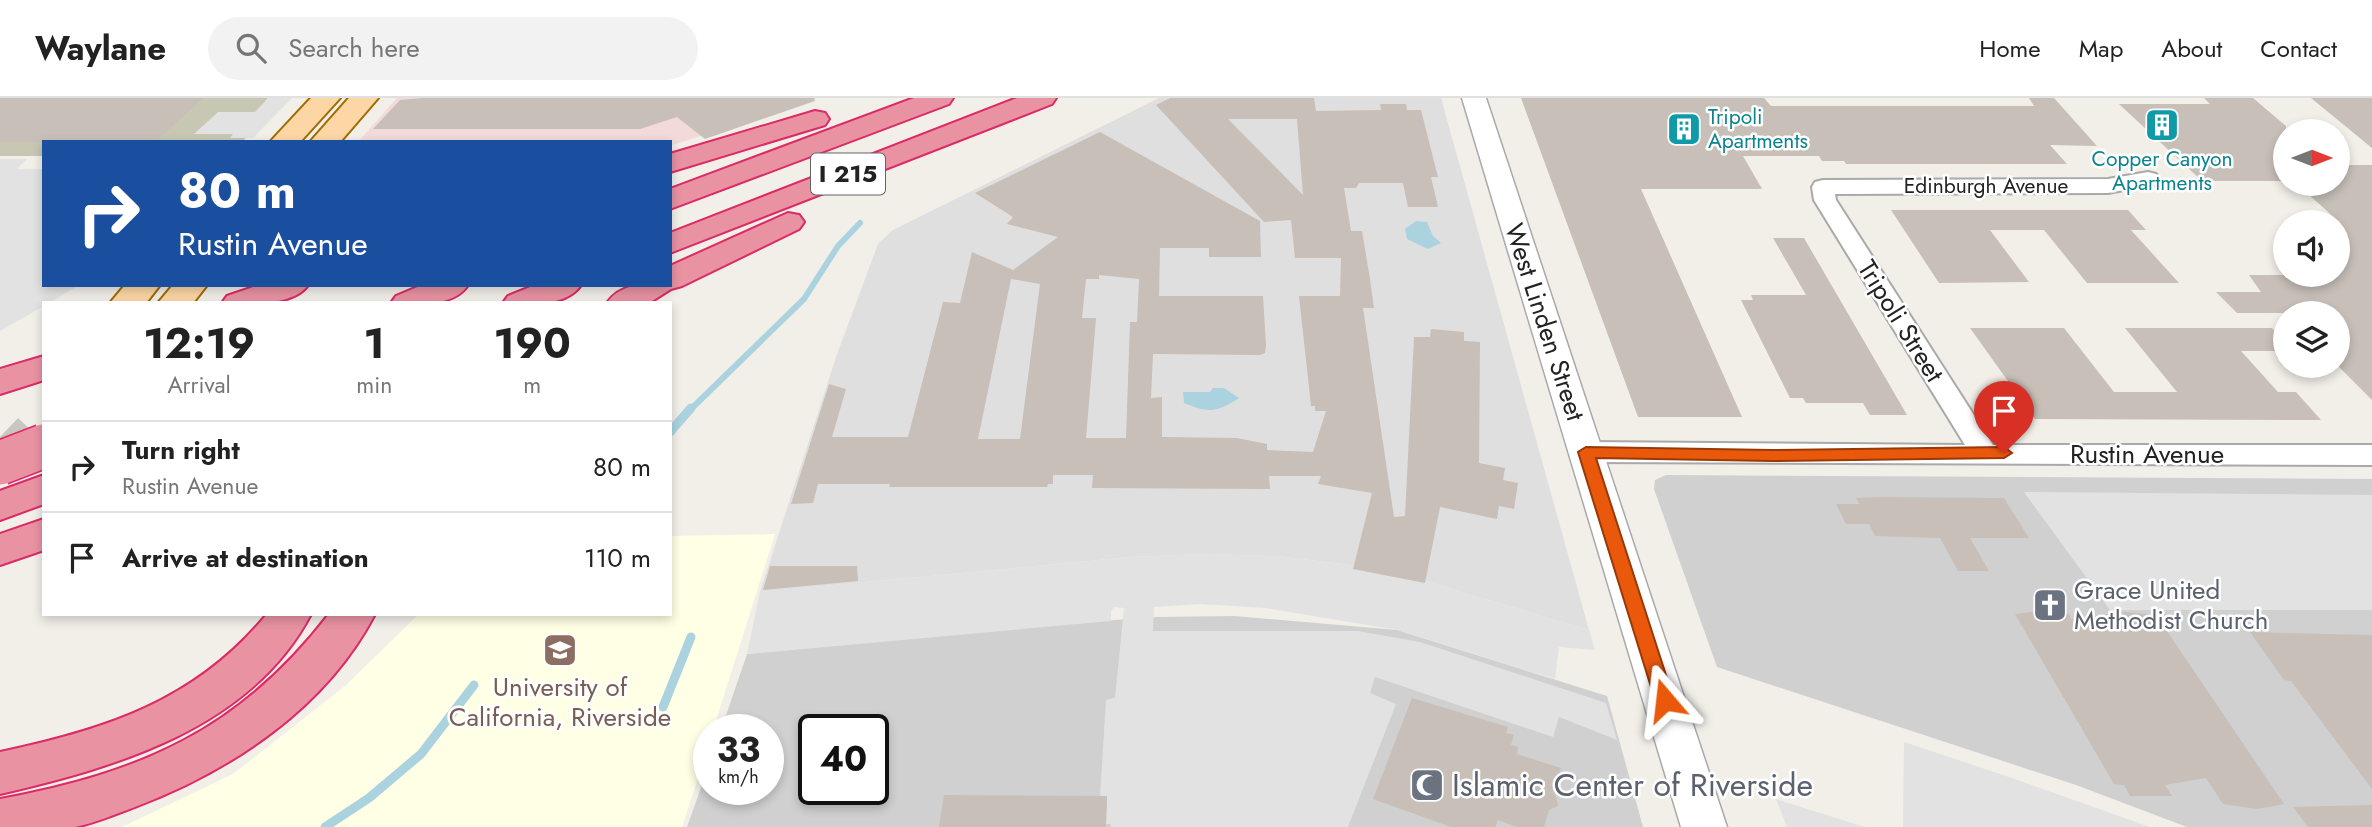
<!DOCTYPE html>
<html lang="en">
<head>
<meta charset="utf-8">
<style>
  :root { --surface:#fff; --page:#f2f2f2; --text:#222; --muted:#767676; --line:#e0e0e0 }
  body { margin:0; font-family:Jost,sans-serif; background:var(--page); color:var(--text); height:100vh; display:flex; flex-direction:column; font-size:26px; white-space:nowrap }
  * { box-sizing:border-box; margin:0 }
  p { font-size:23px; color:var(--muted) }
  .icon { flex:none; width:38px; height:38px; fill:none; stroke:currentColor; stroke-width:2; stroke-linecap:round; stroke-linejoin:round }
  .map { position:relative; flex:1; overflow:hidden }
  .details { position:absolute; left:42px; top:203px; width:630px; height:315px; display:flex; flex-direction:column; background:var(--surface); border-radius:0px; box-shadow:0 4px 10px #0003 }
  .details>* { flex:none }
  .guide { position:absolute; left:42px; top:42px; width:630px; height:147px; border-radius:0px; box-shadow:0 4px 10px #0003; background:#1a4fa0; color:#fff; overflow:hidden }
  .needle { width:46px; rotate:90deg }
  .fabs { position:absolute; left:2273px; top:21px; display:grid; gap:14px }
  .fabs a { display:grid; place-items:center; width:77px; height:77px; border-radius:50%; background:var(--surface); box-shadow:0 4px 10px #0003; font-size:35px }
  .speed { position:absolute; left:693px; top:616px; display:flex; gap:14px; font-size:35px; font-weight:700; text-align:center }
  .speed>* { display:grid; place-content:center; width:91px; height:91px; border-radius:50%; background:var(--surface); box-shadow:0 4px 10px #0003; line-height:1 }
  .speed small { font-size:18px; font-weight:400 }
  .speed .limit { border:4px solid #111; border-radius:10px; background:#fff; color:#111 }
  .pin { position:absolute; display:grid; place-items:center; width:60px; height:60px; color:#fff; margin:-72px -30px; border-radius:50% 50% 50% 0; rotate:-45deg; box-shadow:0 0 7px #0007 }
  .pin .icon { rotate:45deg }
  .me { position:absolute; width:77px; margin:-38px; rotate:343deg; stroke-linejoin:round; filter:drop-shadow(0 0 5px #0008) }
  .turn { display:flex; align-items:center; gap:24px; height:147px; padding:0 21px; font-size:32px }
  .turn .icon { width:91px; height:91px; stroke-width:2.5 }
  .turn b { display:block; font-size:49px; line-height:60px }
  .eta { display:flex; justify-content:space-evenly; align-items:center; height:119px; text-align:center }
  .eta b { font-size:42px; font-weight:700; line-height:49px }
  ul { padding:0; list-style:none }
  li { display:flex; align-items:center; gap:21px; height:91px; padding:0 21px; border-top:2px solid var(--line) }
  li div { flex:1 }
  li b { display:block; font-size:26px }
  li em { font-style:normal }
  header { display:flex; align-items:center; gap:42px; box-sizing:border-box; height:98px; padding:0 35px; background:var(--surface); border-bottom:2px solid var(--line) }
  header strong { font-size:33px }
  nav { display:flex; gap:38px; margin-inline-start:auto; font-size:24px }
  .search { width:490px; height:63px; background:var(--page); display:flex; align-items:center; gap:18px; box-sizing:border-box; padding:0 24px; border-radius:38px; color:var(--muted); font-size:26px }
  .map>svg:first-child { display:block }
</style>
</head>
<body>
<header>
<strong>Waylane</strong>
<div class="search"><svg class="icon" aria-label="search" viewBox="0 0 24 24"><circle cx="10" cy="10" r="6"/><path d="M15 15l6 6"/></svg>Search here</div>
<nav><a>Home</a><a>Map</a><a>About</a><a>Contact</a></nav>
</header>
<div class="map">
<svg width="2372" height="729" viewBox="0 0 2372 729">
  <rect width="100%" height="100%" fill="#f2efe9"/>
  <path fill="#e0dfdf" d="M1159 0H1441L1589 532 1425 483 1351 467 1276 458 1200 456 1131 459 760 494 836 259 878 146 893 132Z"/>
  <path fill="#f2dad9" d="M397 0H817L670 48V44H358Z"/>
  <path fill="#ffffe5" d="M775 436 713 632H709V646L682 729H122L233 676 345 588 419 516H670V438Z"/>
  <path fill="#d0d0d0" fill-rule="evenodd" d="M1666 377 2372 381V729H2187L2076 687 1717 569 1654 391 1655 382Z
    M1234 518 1397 532 1607 598 1643 729H687L709 667V691H768V632H721L747 556 1046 527 1157 519ZM814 632H873V691H814Z"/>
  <path fill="#c7c7b4" d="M0 0H286L242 44H44V58H0Z"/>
  <path fill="#e2e2e2" d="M268 0H292L253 40H230L233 36H194L218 14H255Z
    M0 61H27L17 71H44V187H79L49 205H44V208L0 233Z
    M2024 394 2372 397V512H2110Z
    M1200 456 1276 458 1351 467 1425 483 1589 532 1595 552 1559 549 1555 581 1397 532 1265 510 1200 506 1154 509 1153 533H1358L1420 544 1606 605 1617 642 1559 619 1553 639 1375 579 1370 595 1396 606 1348 729H1111V726H1106L1107 698H1100L1106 602 1115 600 1124 510 1114 509 1111 513V523L747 556 760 494 1131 459Z
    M1904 644 2009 679 2150 729H1903Z
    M1776 701 1865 729H1787Z"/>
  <path fill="#aad3df" d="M1416 123 1427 124 1433 138 1441 145 1428 151 1407 141 1405 131Z
    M1213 290H1224L1239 300C1216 315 1209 315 1184 305L1183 294H1210Z"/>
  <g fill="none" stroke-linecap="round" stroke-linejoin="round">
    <path stroke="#aad3df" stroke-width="6" d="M690 312 804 201 838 148 860 125"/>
    <path stroke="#aad3df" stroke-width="9" d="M670 334 691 310
      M663 609 691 539
      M325 729 369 700 421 656 474 587"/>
  </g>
  <path fill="#c7bfb8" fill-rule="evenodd" d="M0 0H203L155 44H0Z
    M422 0H814L815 3 705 41 677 19 640 31H373L400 2Z
    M1170 0H1314L1316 13 1381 12 1380 6H1406L1407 12H1421L1438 79H1431L1438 109H1408L1403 85H1359L1356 90H1344L1351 133H1362L1370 181 1374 210H1363L1394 419 1405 418 1414 239H1430L1431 231 1464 234V243L1480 244 1479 365 1505 370 1503 382 1518 385 1514 411 1499 408 1497 421 1440 409 1425 485 1353 471 1372 395 1318 386 1321 378H1269L1270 391 1092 390 1093 377H1053V386H1048L1047 389H889L890 386H818L813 405 791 406 829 286 846 291 832 339H908L943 204 960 205 972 154 1013 172 1058 139 1007 126 1013 119 975 95 1100 34 1260 123 1261 159H1209V150H1160L1159 198H1263L1266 247 1265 255 1260 257 1153 256 1151 300 1162 299V339L1237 340 1267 346V352L1313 354 1326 313H1315V308H1311L1299 198H1340L1341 160H1295L1291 122 1264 124 1156 7ZM1228 21H1297L1303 97ZM1099 177 1139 181 1137 224H1130L1126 340H1086L1096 220H1082L1086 181H1099ZM1011 181 1040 186 1020 341H978Z
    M1521 0H1764L1771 8H2034L2029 0H2054L2097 48 2050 47 2067 66H1846L1844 63H1822L1819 58H1743L1762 91H1641L1742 319H1638Z
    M2204 0H2253L2286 28V83H2202L2119 6H2210Z
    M2311 0H2372V50Z
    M2338 67H2372V302L2338 268V215H2237L2216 194H2261L2249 177H2338V123L2297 86H2338Z
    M1891 112H2128L2146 132H2131L2179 185H2087L2044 132H1990L2029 184 1939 185Z
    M1773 140H1804L1907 317H1870L1863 305H1806L1803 300H1790L1741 202H1753L1751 197H1806Z
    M1970 230H2064L2114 294H2177L2125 230H2272L2286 244V253H2241L2278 294H2296L2321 322 2035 321Z
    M1879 399 2004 400 2029 440H1970L1989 473H1958L1940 440 1875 438 1869 426H1846L1836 406H1859L1856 400Z
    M770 468H857L858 483 763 492Z
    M2039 513 2069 516 2071 521 2126 514 2156 517 2284 706 2257 711 2223 706 2206 680 2165 687 2172 698H2130L2124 687 2114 686 2015 516Z
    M2250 534 2372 537V691L2291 583 2284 582Z
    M1412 600 1508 629 1506 635 1514 637 1511 647 1518 649 1517 656 1561 670 1555 694 1558 708 1549 712 1544 729H1517L1498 722 1495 729H1451L1373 701Z
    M944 697 1107 698 1106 729H939Z
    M2372 707V729H2308L2293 709Z"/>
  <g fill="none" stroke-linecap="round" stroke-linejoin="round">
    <path stroke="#c8c6c1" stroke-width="43" stroke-dasharray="43 21" stroke-linecap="butt" d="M4 366 44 324"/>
    <g stroke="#a9a9a9" stroke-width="4">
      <path id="minor" d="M2148 74 2156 76 2159 81 2156 86 2108 95 1835 96 1836 102 1993 347H2372V367L1586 364 1576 361 1572 354 1576 347 1586 344 1965 347 1814 102 1812 89 1815 84 1823 82 2108 81Z"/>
    </g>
    <g stroke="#a9a9a9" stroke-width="3">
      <path id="tertiary" d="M1462 0H1486L1727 729H1681Z"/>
    </g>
    <g stroke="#a06b00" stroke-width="4">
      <path id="primary" d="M311 0H340L300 44H270Z
        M349 0H378L340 44H310Z
        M125 187H160L146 205H110Z
        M173 187H207L193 205H158Z"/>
    </g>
    <g stroke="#dc2a67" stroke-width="4">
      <path id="motorway" d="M914 0H953L949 6 670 111V91Z
        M1017 0H1056L1052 6 670 155V135Z
        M815 13 825 15 829 21 825 27 670 74V56Z
        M788 115 799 117 804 124 799 131 682 188 671 191 649 205H607C622 183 647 187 670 187V168Z
        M259 187H308C293 209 247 205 222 205L227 198Z
        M422 187H468C453 210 416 205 391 205L396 198Z
        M535 187H581C565 210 528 205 503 205L508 198Z
        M44 258V282L0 296V271Z
        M44 377V406L0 422V393Z
        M44 421V452L0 467V436Z
        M267 516H311C251 630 117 669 0 696V654C105 632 196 603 267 516Z
        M329 516H375C326 610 232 672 135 709 116 716 95 725 75 729 51 729 24 729 0 729V701C141 675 240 632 329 516Z"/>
    </g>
    <use href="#minor" fill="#fff" fill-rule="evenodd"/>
    <use href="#tertiary" fill="#fff" fill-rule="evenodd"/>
    <use href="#primary" fill="#fcd6a4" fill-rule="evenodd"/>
    <use href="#motorway" fill="#e892a2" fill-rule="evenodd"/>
    <g stroke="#dc2a67" stroke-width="46" stroke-linecap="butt">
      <path id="motorway-bridge" d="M0 365 44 348"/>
    </g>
    <use href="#motorway-bridge" stroke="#e892a2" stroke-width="43"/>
  </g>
  <path fill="#ea580c" stroke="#983908" stroke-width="2" d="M1586 349 1772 352 2004 349 2012 355 2004 360 1772 363 1596 360 1674 602 1671 608 1665 610 1658 608 1655 602 1578 354Z"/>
  <defs>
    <g id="building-square" transform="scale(1.75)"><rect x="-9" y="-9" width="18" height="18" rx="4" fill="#0f9aa8" stroke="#fff"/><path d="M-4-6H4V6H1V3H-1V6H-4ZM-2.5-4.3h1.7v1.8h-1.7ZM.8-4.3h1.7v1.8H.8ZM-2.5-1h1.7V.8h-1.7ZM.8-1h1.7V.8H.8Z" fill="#fff"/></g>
    <g id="church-square" transform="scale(1.75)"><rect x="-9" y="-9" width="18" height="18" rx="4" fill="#6b7280" stroke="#fff"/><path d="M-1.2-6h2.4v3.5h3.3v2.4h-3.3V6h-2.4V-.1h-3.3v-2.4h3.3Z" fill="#fff"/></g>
    <g id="university-square" transform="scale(1.75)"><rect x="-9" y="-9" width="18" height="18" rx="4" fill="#8d6e63" stroke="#fff"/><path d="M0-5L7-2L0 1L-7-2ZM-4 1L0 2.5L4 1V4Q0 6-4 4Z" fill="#fff"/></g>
    <g id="mosque-square" transform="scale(1.75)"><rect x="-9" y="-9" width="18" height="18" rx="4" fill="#6b7280" stroke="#fff"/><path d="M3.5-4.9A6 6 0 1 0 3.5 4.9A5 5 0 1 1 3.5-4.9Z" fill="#fff"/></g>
  </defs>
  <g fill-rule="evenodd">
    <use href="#building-square" x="2162" y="27"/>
    <use href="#building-square" x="1684" y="31"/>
    <use href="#church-square" x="2050" y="507"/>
    <use href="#university-square" x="560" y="552"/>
    <use href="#mosque-square" x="1427" y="687"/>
  </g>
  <g text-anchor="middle" stroke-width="5" stroke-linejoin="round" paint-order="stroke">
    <g font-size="21" fill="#0d838f" stroke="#fff" text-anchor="start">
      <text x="1708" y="26">Tripoli<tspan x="1708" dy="24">Apartments</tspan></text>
      <text x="2162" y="68" text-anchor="middle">Copper Canyon<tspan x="2162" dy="24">Apartments</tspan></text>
    </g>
    <g font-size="21" fill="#222" stroke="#fff">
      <text x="1986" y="95">Edinburgh Avenue</text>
    </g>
    <rect fill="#fff" stroke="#646464" stroke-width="2" x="811" y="55.5" width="74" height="41" rx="5"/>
    <g font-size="24" font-weight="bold" fill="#222">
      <text x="848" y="84">I 215</text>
    </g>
    <g font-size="26" fill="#222" stroke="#fff">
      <text transform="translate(1901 223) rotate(58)" y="9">Tripoli Street</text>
      <text transform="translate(1545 224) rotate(72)" y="9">West Linden Street</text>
      <text x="2147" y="365">Rustin Avenue</text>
    </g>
    <g font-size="26" fill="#5b616d" stroke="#fff" text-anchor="start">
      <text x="2074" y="501">Grace United<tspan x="2074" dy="30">Methodist Church</tspan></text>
    </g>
    <g font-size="26" fill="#785e54" stroke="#fff">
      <text x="560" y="598">University of<tspan x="560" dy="30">California, Riverside</tspan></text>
    </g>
    <g font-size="32" fill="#5b616d" stroke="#fff" text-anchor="start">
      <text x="1452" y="698">Islamic Center of Riverside</text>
    </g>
  </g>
</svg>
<div class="fabs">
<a><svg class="needle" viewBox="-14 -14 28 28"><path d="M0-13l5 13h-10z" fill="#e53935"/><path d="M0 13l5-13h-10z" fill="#767676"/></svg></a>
<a><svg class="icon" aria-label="sound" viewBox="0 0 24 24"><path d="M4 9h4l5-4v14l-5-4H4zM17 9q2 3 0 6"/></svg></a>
<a><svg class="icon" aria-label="layers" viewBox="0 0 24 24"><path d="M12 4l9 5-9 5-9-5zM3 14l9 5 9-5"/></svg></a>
</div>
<div class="speed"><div>33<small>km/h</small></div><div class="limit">40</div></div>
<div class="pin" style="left:2004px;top:355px;background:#d93025"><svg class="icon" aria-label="arrive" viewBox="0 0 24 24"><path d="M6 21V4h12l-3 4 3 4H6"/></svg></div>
<svg class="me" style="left:1665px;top:602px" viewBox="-20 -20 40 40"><path d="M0-17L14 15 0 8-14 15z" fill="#ea580c" stroke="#fff" stroke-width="4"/></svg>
<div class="guide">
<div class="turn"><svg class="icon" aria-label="right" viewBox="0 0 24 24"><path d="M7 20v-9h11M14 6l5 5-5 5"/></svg><div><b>80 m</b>Rustin Avenue</div></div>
</div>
<section class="details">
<div class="eta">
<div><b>12:19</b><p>Arrival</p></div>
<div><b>1</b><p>min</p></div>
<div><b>190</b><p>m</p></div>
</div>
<ul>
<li><svg class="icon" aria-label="right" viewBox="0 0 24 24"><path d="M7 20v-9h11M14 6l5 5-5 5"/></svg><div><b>Turn right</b><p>Rustin Avenue</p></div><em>80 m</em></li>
<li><svg class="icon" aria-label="arrive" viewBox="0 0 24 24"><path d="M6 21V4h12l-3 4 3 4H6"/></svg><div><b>Arrive at destination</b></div><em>110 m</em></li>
</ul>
</section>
</div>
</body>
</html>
